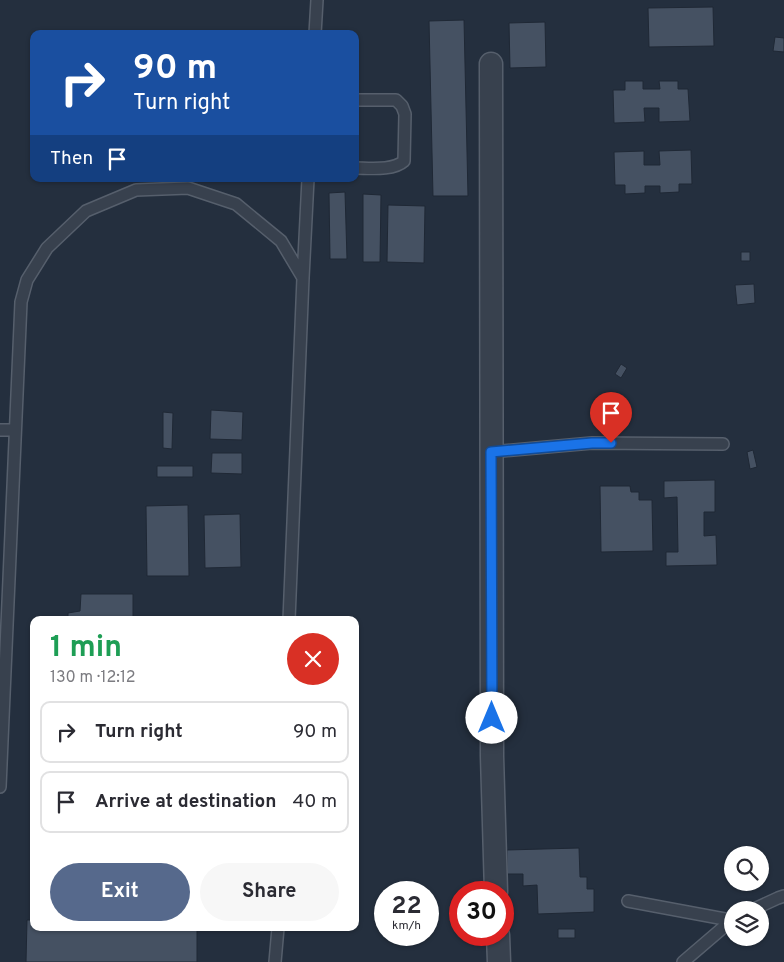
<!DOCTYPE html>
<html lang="en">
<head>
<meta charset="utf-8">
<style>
  :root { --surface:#fff; --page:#f7f7f7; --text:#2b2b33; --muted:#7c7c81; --line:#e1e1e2; --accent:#56698c }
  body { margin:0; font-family:Overpass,sans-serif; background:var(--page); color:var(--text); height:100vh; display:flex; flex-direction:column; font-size:19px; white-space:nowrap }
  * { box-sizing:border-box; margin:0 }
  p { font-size:16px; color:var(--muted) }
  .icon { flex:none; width:28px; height:28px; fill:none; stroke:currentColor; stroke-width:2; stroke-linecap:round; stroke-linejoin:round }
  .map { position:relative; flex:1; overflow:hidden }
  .panel { position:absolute; left:30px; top:616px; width:329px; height:315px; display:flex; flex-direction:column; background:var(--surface); border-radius:10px; box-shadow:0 1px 4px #0004 }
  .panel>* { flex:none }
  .hud { position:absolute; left:30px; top:30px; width:329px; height:152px; border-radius:10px; box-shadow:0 1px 4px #0004; background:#1a4fa0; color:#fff; overflow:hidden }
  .fabs { position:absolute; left:724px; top:846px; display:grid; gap:10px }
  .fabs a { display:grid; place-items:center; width:45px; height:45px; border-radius:50%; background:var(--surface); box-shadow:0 1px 4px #0004; font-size:25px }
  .speed { position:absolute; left:374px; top:881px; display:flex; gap:10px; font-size:25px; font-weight:700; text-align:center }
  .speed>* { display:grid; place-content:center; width:65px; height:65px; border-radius:50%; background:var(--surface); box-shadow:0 1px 4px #0004; line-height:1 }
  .speed small { font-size:12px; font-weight:400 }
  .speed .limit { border:8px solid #d22; background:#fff; color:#111 }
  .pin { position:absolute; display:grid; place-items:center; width:42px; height:42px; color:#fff; margin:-51px -21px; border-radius:50% 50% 50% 0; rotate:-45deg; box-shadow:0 0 5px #0007 }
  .pin .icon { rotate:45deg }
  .me { position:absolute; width:55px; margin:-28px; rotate:0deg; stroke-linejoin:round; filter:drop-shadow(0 0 4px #0008) }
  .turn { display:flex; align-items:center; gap:18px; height:105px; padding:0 20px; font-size:22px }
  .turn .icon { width:65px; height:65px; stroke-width:2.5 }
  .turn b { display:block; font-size:35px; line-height:42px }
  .then { display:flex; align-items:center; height:48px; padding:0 20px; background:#0003; gap:10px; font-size:19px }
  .round { display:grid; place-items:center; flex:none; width:52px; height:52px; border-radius:26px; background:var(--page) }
  .head { display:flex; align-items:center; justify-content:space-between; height:85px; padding:0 20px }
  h1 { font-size:30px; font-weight:700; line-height:38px; color:#1e9e55 }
  .button { display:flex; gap:10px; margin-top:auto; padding:10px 20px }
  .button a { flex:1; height:58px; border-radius:30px; background:var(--accent); color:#fff; font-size:20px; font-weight:700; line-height:58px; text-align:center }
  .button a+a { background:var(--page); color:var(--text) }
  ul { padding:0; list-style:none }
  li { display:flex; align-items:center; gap:15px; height:62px; margin:0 10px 8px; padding:0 10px; border:2px solid var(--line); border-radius:10px }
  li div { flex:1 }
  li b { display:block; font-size:19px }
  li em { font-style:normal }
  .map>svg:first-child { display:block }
</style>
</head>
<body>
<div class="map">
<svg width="784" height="962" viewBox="0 0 784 962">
  <rect width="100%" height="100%" fill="#242f3e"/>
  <path fill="#455162" stroke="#1f2835" d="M713 7 714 46 649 47 648 8Z
    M464 20 468 196H433L429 21Z
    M545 22 546 67 510 68 509 23Z
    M775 37 784 38V52L773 51Z
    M625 81H643V89H660L659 81H678V89H688L690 121 659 122V108H644L645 122 614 123 613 90H625Z
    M691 150 692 184H679V192L660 193V186H645V193L625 194V185H615L614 152 644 151V165H660L659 151Z
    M345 192 347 259H330L329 193Z
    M363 194 381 195 380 262H363Z
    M388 205 425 206 424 263 387 262Z
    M741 252H750V261H741Z
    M754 284 755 303 737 305 735 285Z
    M621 364 627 368 621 378 615 374Z
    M211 410 243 412 242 440 210 439Z
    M163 412 173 413 172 449 163 448Z
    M753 450 757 467 750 469 747 452Z
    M212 453H242V474L211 473Z
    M157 466H193V477H157Z
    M715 480V512H704V536L716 535 717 565 666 566V552H678L677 497 664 498V481Z
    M600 486H630L631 492H639V500H652L653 551 601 552Z
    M188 505 189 576H147L146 506Z
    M240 514 241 567 205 568 204 515Z
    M81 594H133V620H68V613L80 611Z
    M579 848 580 877H587V889H594V912L538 914 537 885 523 886V874H507V850Z
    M27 920H34V928H197V962H26Z
    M558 929H575V938H558Z"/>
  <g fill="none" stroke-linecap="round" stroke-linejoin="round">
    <g stroke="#565f6c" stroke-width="14">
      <path id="service" d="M315 34 317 0
        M355 100H396L402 106 405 114 404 161C393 171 369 168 355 168
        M303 278 308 179
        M0 430H15
        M491 452 592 443 723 444
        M0 787 21 302 27 280 47 248 86 211 136 190 188 188 236 204 281 241 303 278 289 620
        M628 901 730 920
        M752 910 778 898 784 896
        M275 962 278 928
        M683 962 732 920"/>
    </g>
    <g stroke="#565f6c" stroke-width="25">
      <path id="minor" d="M491 64 492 756 496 892
        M498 935 499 962"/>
    </g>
    <use href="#service" stroke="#38414e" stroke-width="11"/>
    <use href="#minor" stroke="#38414e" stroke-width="22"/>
  </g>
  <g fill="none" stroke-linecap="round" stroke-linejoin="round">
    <g stroke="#114b97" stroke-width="12">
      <path id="route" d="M492 718 491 452 592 443H611"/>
    </g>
    <use href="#route" stroke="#1a73e8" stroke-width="9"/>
  </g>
</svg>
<div class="fabs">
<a><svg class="icon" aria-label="search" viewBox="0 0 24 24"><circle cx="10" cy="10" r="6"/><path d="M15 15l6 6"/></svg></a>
<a><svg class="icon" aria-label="layers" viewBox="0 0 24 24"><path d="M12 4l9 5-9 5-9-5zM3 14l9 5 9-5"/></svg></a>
</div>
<div class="speed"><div>22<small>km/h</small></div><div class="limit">30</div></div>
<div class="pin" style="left:611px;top:443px;background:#d93025"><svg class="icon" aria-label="arrive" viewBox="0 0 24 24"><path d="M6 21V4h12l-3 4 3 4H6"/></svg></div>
<svg class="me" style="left:492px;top:718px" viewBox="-20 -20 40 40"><circle r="19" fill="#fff"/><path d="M0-13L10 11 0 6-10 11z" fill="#1a73e8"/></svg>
<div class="hud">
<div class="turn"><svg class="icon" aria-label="right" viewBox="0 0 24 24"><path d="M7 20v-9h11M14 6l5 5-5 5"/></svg><div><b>90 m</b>Turn right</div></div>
<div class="then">Then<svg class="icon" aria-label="arrive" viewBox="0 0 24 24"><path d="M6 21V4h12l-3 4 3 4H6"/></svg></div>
</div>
<section class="panel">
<div class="head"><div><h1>1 min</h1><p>130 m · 12:12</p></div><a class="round" style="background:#d93025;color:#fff"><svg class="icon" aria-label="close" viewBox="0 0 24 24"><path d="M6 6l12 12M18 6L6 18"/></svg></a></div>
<ul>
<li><svg class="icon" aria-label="right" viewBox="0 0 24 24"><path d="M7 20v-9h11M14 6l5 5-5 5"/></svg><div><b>Turn right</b></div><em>90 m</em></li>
<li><svg class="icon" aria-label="arrive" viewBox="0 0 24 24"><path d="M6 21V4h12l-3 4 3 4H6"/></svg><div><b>Arrive at destination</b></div><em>40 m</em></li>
</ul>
<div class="button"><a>Exit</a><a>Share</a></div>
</section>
</div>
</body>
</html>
